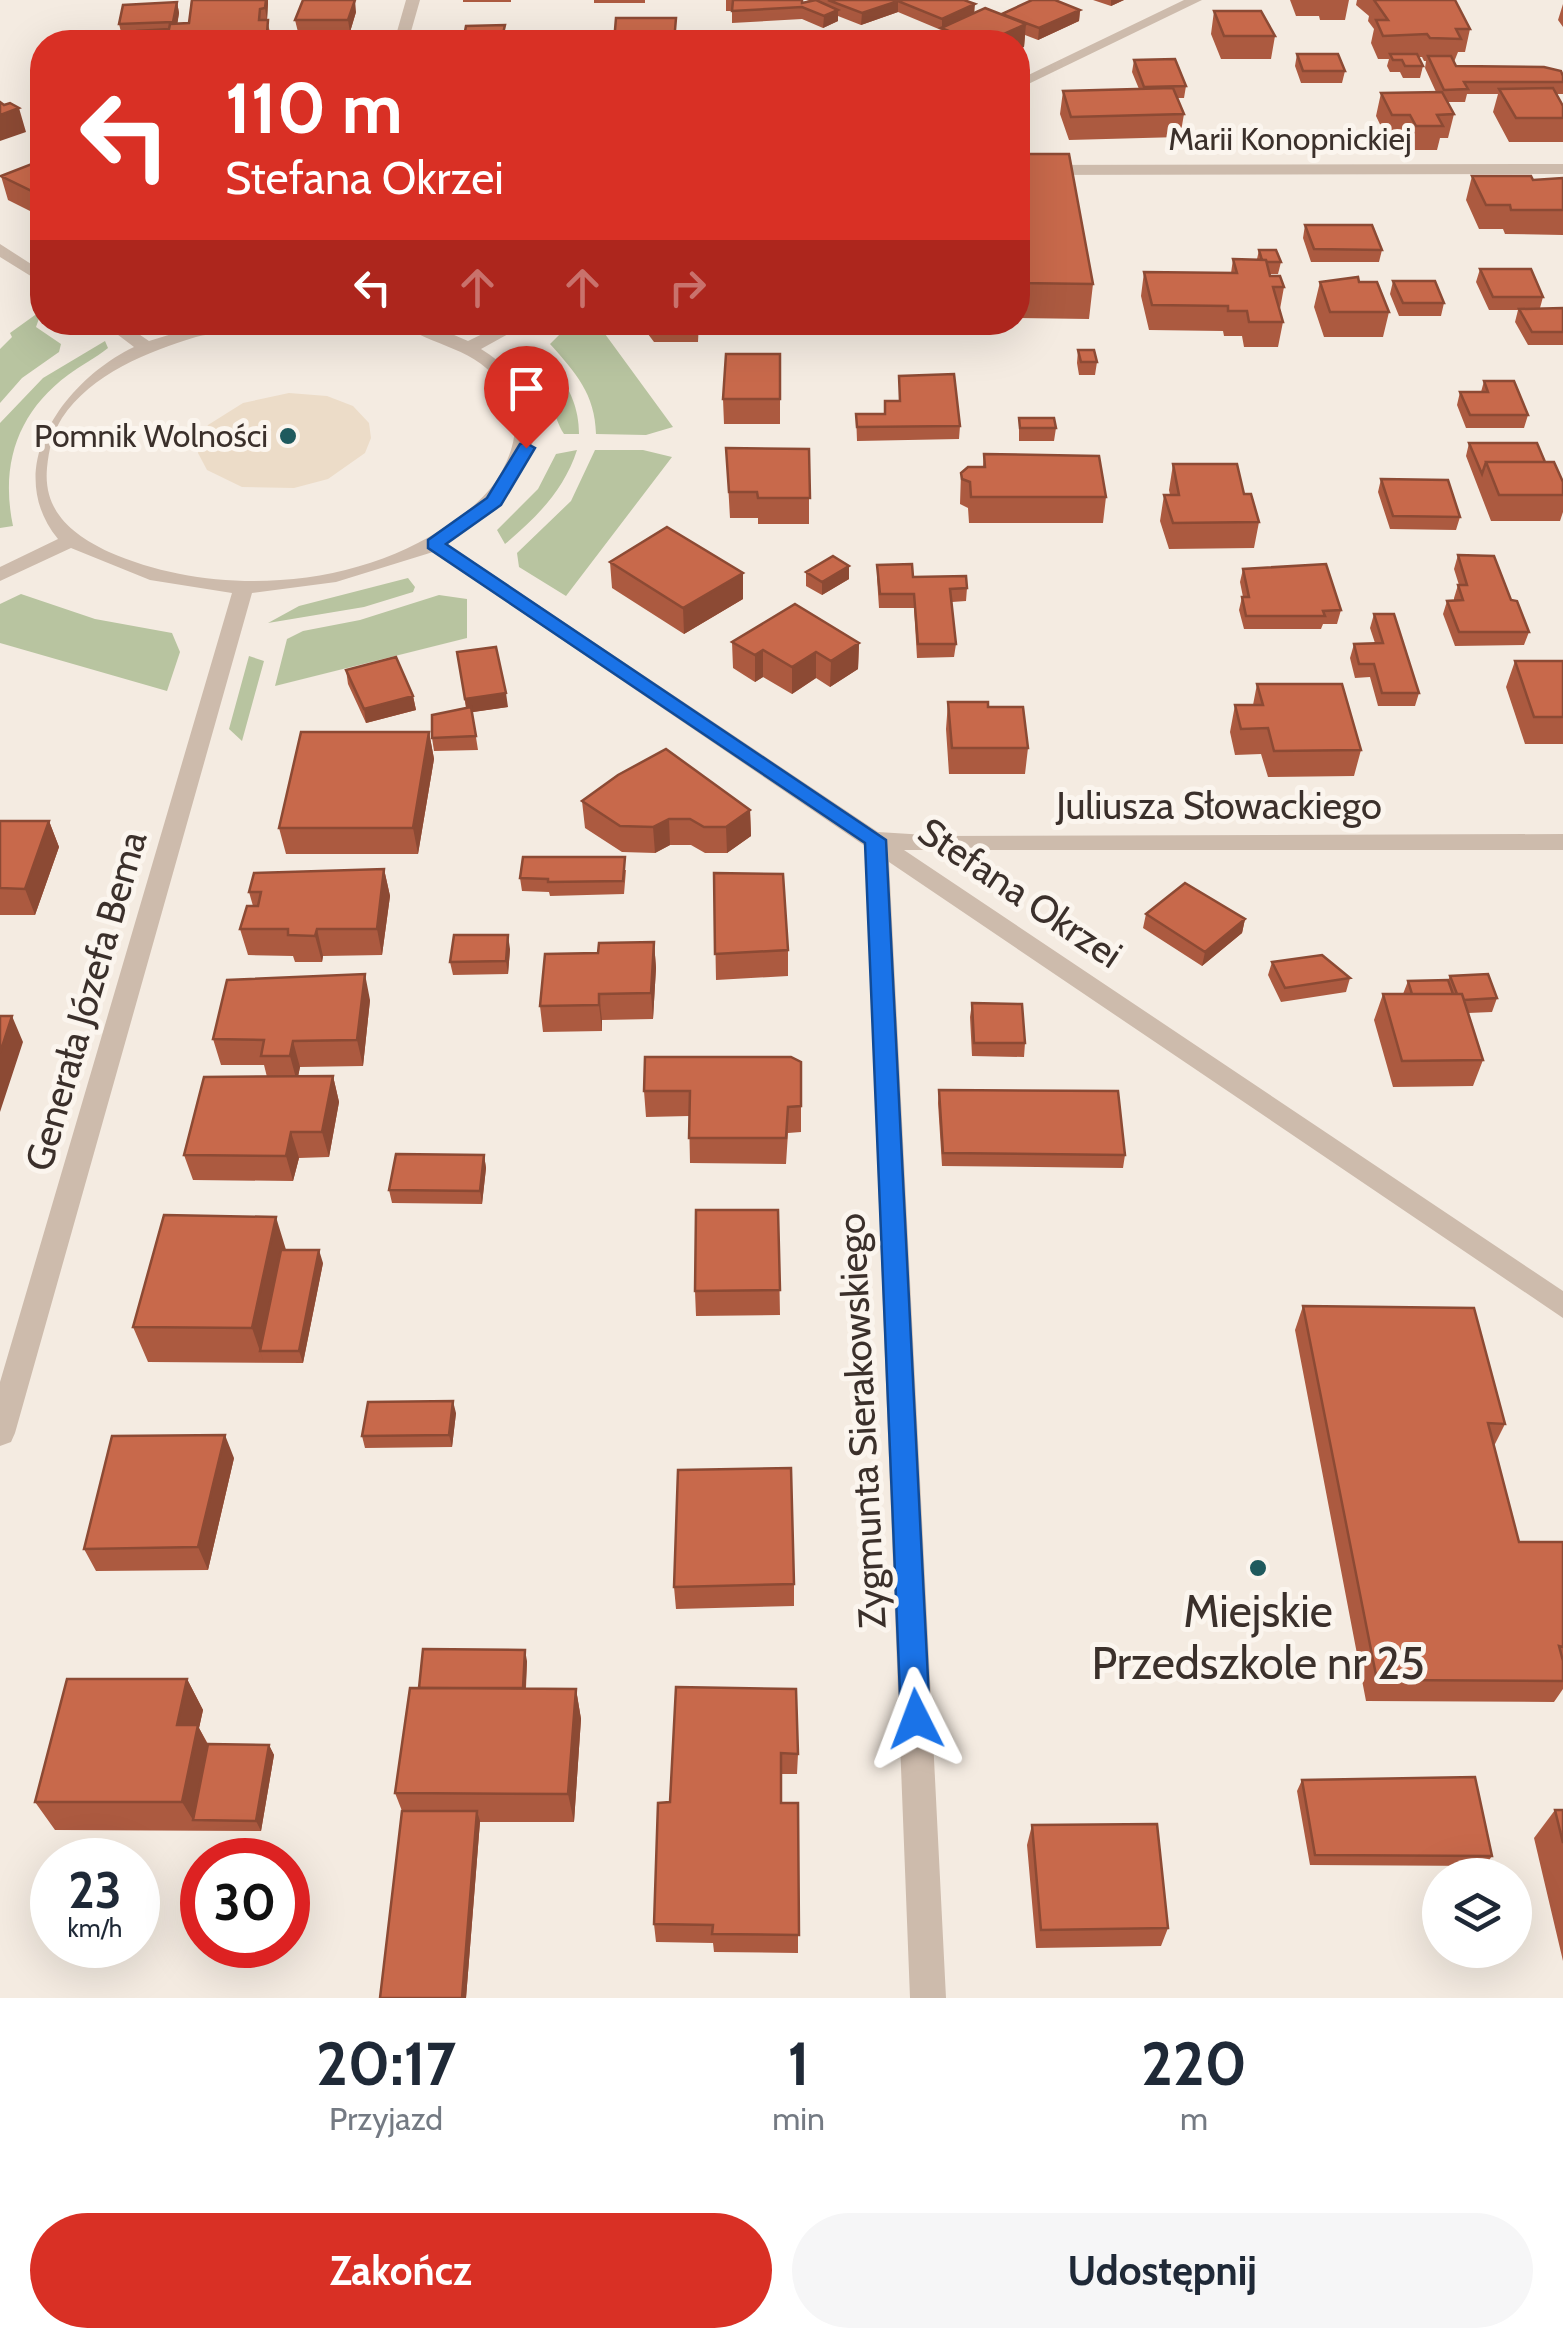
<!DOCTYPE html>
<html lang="pl">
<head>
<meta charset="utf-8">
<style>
  :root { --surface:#fff; --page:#f6f6f7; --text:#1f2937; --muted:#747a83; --accent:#d93025 }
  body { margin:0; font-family:Cabin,sans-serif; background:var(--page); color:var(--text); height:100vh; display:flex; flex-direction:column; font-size:38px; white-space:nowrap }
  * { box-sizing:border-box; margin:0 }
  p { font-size:32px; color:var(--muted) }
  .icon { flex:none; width:55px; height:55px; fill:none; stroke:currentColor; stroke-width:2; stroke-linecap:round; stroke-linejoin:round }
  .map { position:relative; height:1998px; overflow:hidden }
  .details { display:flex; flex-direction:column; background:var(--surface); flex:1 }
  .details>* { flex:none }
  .guide { position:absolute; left:30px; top:30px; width:1000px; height:305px; border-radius:40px; box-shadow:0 10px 40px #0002; background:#d93025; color:#fff; overflow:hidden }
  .tools { position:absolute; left:1422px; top:1858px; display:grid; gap:20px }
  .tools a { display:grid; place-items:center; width:110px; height:110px; border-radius:50%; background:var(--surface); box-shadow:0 10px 40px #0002; font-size:50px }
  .speed { position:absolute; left:30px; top:1838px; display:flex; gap:20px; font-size:50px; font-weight:700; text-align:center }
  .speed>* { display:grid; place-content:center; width:130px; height:130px; border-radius:50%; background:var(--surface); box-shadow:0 10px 40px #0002; line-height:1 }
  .speed small { font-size:25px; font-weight:400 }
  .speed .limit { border:15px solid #d22; background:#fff; color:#111 }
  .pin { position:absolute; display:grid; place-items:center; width:85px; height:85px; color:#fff; margin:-102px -42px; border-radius:50% 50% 50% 0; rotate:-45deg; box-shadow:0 0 10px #0007 }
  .pin .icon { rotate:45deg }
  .me { position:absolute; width:110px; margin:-55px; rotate:357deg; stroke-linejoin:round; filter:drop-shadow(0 0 8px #0008) }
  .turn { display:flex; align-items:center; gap:35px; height:210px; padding:0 30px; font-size:45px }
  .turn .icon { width:130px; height:130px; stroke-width:2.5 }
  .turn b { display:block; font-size:70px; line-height:85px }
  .lanes { display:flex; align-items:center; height:95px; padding:0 30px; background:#0003; justify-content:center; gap:50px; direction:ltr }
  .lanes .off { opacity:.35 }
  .eta { display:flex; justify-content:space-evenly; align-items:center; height:170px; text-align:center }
  .eta b { font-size:60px; font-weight:700; line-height:70px }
  .action { display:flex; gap:20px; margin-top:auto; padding:20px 30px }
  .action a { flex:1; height:115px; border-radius:60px; background:var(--accent); color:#fff; font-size:40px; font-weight:700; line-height:115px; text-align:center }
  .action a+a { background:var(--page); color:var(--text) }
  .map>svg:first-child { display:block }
</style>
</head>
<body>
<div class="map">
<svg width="1563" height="1998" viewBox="0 0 1563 1998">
  <rect width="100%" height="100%" fill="#f4ebe1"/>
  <path fill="#b8c4a0" d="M42 310 36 327 61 344 59 352 22 378 0 403V349L12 337 10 333Z
    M580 323H597L673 427 646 435 596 434C595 394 576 373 550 344L563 331Z
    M105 341 108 348C96 358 81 365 68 375 18 412 0 464 13 526L0 528V423L43 378Z
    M549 368 556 369C570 390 579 408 579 434H564C552 415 551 391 537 371Z
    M577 450C564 490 537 517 505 544L497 530 538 489 556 454Z
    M595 450H643L672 457 566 596 519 567 517 553 571 501Z
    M408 578 415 587 413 592 364 607 268 623 299 606Z
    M21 594 95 619 172 633 180 652 167 691 0 643V604Z
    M439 595 467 599V638L275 686 287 639 303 631 360 620Z
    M249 656 264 661 242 741 229 729Z"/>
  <path fill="#ecdcc8" d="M289 393 327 396 353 406 369 423 371 438 365 453 328 479 294 488 242 487 207 470 198 453 200 439 208 425 243 403Z"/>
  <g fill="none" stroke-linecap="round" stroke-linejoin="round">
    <path fill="#cdbbac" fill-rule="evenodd" d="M406 0H420L408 42H394Z
      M1184 0H1202L1018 89V80Z
      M1563 164V174L1018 175V165Z
      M0 244 42 271V283L0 257Z
      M101 322H121L149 341 211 322H246C234 332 212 333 196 337 149 351 91 374 62 418 52 434 49 450 47 468 43 512 73 535 109 552 214 598 356 590 451 523 471 509 492 492 503 469 516 444 521 416 505 390 477 345 431 348 399 322H424L468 341 507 322H530L481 349C584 414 520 492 447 544L878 832 942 836 1563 834V850H904L1563 1291V1318L889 862 946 1998H910L865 846 433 552 336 582 252 593 15 1433 11 1442 0 1446V1382L232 593 150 580 71 548 0 581V567L58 539C0 468 65 380 134 347Z"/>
  </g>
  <path fill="#ac5a40" d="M191 0H268L267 20 270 32 269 42H136L137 35 122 36 119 24 177 2 179 13 177 24 189 23Z
    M463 0H511V2H463Z
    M594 0H645V3H594Z
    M726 0H802V3L809 0H964L974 13 1002 15 1080 10 1079 21 1038 40 1025 35 1024 47 1018 42H940L941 30 898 12 861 25 838 16V21L823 28 802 19 732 23V11H726Z
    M1093 0H1124L1111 6Z
    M1290 0H1349L1345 20H1320L1319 16H1296Z
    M1357 0H1455L1470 29 1465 52H1458L1454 62 1456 66 1563 76V94H1557L1563 106V142H1509L1493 112 1498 94H1467L1465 102H1447L1454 114 1448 138H1440L1437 150H1411L1405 139H1387L1376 116 1381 93 1436 92 1425 68 1426 61H1424L1422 57H1419L1423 66 1420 78H1403L1400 72H1390L1387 66 1389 59H1378L1371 43 1374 29 1368 21 1369 16 1356 5Z
    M1563 4V27L1558 20Z
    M1214 11 1275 36 1271 59H1221L1211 34Z
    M356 12 350 32H298L295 20Z
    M1297 54 1345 71 1342 83H1301L1295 66Z
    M1134 60 1186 86 1184 98H1177L1184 114 1180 137 1069 140 1060 114 1063 91 1139 89 1132 72Z
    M1018 154 1093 284 1089 319 1018 318Z
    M42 160V217L8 200 1 176Z
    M1472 176 1533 180 1563 178V235L1505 234 1503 229H1479L1466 200Z
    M1305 225 1382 250 1379 262H1311L1303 238Z
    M1259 250 1281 262 1278 274H1270L1284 287 1280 309 1283 322 1278 347H1244L1242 336H1224L1223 331 1149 330 1141 296 1144 272 1231 273 1233 259H1257Z
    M1480 269 1543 297 1540 308H1563V345H1528L1515 322 1518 310H1489L1476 282Z
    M1393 281 1444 303 1441 316H1399L1390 294Z
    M1320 282H1359L1389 312 1383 337H1324L1314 307Z
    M639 322H699L698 342H654Z
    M1078 350 1097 362 1095 375H1079L1077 363Z
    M780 354V424H724L723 399Z
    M899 376 960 426 959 439 857 441 856 414H884L885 401H899Z
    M1484 381 1528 415 1524 428H1466L1457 405 1460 392H1481Z
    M1019 418 1056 428 1054 441H1019Z
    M1469 443 1545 462 1563 482V512L1560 521H1491L1466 456Z
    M726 448 809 449V524H758V518H730Z
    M984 454 1106 497 1103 523H969L968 508 960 504 961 473 983 467Z
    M1173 464 1244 494 1259 522 1254 548 1169 549 1160 521 1164 495H1170L1169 490Z
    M1381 479 1460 517 1456 530 1390 529 1378 492Z
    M1458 555 1511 600 1529 632 1524 645 1455 646 1443 614 1447 601H1454V598L1458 585H1459L1454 569Z
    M610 562 743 573V599L684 634 612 588Z
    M877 565 913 577 967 588 966 601 952 602 956 644 954 657 917 658 914 608H879L877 578Z
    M849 566V579L822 595 806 586V572Z
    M1243 569 1341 610 1337 624H1323L1321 629H1244L1239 610 1242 597H1243L1240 582Z
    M1374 614 1419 693 1415 706H1378L1370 677 1355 678 1350 658 1354 644 1375 643 1370 628Z
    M732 642 859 643 858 669 830 687 816 678 792 694 763 677 755 682 733 668Z
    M457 652 508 707 472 712 478 750 434 751 432 738 466 708Z
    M1515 661H1563V744H1525L1506 687Z
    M346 670 413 696 416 710 366 723 348 684Z
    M1257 684 1361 750 1354 776 1268 777 1261 754 1235 755 1230 732 1235 705H1253Z
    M948 702 988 707 1028 748 1025 774H949L946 729Z
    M429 732 434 759 418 854H286L279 828Z
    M582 801 750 810 751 836 727 853H705L691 845H670L655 853 622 852 585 828Z
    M0 821H49L59 847 35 915H0Z
    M384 869 390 896 382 955 323 956 322 962H295L293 956 248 955 240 929 253 906 249 892Z
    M626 870 624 894 550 896 549 892 522 891 520 878Z
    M714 873 788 950V976L716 980Z
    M1146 914 1245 919 1242 933 1202 966 1143 928Z
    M654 942 656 968 653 1019 602 1020V1031L543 1032 540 1006 598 953Z
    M510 949 508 974 453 975 450 962Z
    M1272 962 1350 978 1346 992 1281 1002 1268 975Z
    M1450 976 1497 998 1492 1012 1468 1013 1483 1060 1473 1086 1393 1087 1374 1020 1383 994H1403L1408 981H1448Z
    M370 1000 363 1066 300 1067 298 1076H333L339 1102 329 1157 299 1158 293 1181 193 1180 184 1155 267 1077 264 1065H221L213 1039Z
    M972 1003 1025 1043 1024 1057 972 1056 970 1017Z
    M801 1062V1132L788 1133 786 1164 690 1163 689 1116 646 1117 644 1091Z
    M939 1090 1125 1155 1123 1168 942 1166 938 1103Z
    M484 1155 486 1168 482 1204 392 1203 389 1190Z
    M778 1210 780 1315 696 1316 695 1291Z
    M323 1263 303 1363 148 1362 133 1327Z
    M1303 1306 1505 1424 1494 1446 1519 1542H1563V1689L1554 1702 1366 1701 1295 1330Z
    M456 1413 452 1447 365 1448 362 1436Z
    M234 1458 208 1570 96 1571 84 1549Z
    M794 1584V1606L676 1609 674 1587Z
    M527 1661 526 1688 576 1689 581 1719 574 1822H480L466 1998H380L402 1811 395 1793 419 1688Z
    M187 1679 203 1710 199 1728 208 1744 269 1745 274 1755 261 1831 55 1830 35 1802Z
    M676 1687 798 1754 797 1774H781V1803H798V1953L714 1952 713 1943 656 1942 654 1924 670 1802Z
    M1302 1780 1492 1856 1485 1866 1310 1865 1297 1791Z
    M1555 1810H1563V1961L1534 1838Z
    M1032 1825 1168 1928 1161 1946 1036 1948 1027 1845Z"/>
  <path fill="#8c4a34" d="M266 0H268V4L267 20 265 8Z
    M355 0 356 12 350 32 348 20Z
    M1111 0H1124L1111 6Z
    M898 1V12L861 25 862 13Z
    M177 2 179 13 176 33 173 22Z
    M975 4 974 16 942 30V19Z
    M838 10V21L823 28 824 16Z
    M1080 10 1079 21 1038 40 1039 28Z
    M1026 24 1024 47 1018 50V42H986Z
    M19 108 26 132 0 141V115Z
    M42 192V211L38 194Z
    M849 566V579L822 595V582Z
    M743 573V599L684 634 683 608Z
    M859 643 858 669 830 687 831 661Z
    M763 650V677L755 682V655Z
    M816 652V678L792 694V667Z
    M506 693 508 707 467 713 465 699Z
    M413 696 416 710 366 723 364 709Z
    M429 732 434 759 418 854 413 828Z
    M750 810 751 836 727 853 726 827Z
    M669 819 670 845 655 853 653 827Z
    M49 821 59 847 35 915 25 889Z
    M384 869 390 896 382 955 377 929Z
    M1245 919 1242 933 1202 966 1205 952Z
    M317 929 323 956 322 962 315 936Z
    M508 935 510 949 508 974 506 961Z
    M654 942 656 968 653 1019 651 993Z
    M365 974 370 1000 363 1066 357 1040Z
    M599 994 602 1020V1031L599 1005Z
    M12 1016 23 1042 0 1112V1053Z
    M293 1041 300 1067 297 1082 290 1056Z
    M333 1076 339 1102 329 1157 322 1132Z
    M291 1132 299 1158 293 1181 286 1156Z
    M484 1155 486 1168 482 1204 480 1191Z
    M276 1217 287 1253 260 1351 264 1363 252 1328Z
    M319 1250 323 1263 303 1363 299 1351Z
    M453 1401 456 1413 452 1447 449 1435Z
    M225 1435 234 1458 208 1570 198 1547Z
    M525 1650 527 1661 524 1719 522 1708Z
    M187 1679 203 1710 199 1728 213 1755 193 1820 182 1802 177 1725Z
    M576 1689 581 1719 574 1822 568 1794Z
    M269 1745 274 1755 261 1831 256 1821Z
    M477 1811 480 1821 466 1998H462Z"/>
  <path fill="#c8694b" stroke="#8c4a34" stroke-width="2.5" d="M192 0H266L265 8 260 9 259 20H268L267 33 136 42 137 31 169 29 170 24 189 23Z
    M303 0H355L348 20H295Z
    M733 0H802V3L816 0 838 10 824 16 802 7 732 11Z
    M828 0H964L975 4 942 19 898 1 862 13Z
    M1032 0H1055L1080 10 1039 28 1002 14Z
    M1374 0H1455L1470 29H1456L1461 39 1430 38 1427 34 1383 36 1376 20H1388Z
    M177 2 173 22 119 24 123 5Z
    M985 8 1026 24 986 42H977L941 28Z
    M1214 11H1261L1275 36H1224Z
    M616 18H676L674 42H614Z
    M505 25 501 42H463L466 26Z
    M294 38 338 39 336 42H292Z
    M213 40V42H161Z
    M1297 54H1338L1345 71H1303Z
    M1390 54H1417L1423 66H1405L1402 60H1393Z
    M1428 56H1451L1456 66 1544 67 1561 71 1563 76V82H1464L1468 89 1444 90Z
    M1175 59 1186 86 1144 87 1134 60Z
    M1173 88 1184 114 1071 117 1063 91Z
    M1553 88 1563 106V118H1516L1499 89Z
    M1442 92 1454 114 1437 115 1443 126H1416L1410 115H1392L1381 93Z
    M0 102 4 105 10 103 19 108 0 115Z
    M1018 154H1069L1093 284 1018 283Z
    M42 160V192L38 194 1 176Z
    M1472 176H1531L1533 180 1563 178V210H1511L1510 205H1486Z
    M1305 225H1372L1382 250 1314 249Z
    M1259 250H1276L1281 262H1267L1266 260H1262Z
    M1233 259 1266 260 1270 276H1280L1284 287H1273L1283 322H1249L1247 311H1228V306L1152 305 1144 272 1237 273Z
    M1480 269H1531L1543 297H1493Z
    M1358 277 1359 282H1377L1389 312H1330L1320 282Z
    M1393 281H1435L1444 303H1403Z
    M1563 308V332H1532L1519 309Z
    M1078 350H1094L1097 362H1081Z
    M726 354H780V399H723Z
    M954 374 960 426 857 427 856 414H885V401H900L899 376Z
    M1484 381H1514L1528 415H1470L1460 392H1488Z
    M1019 418H1054L1056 428H1020Z
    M1469 443H1537L1545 462H1486L1482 474Z
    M726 448 809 449 810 498H758L757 492H729Z
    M984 454 1099 456 1106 497H971L970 482 962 479 961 473 968 467H985Z
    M1486 462H1554L1563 482V495H1499Z
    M1173 464H1237L1244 494H1251L1259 522 1173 523 1164 495H1179Z
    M1381 479 1448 480 1460 517 1393 516Z
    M667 527 743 573 683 608 610 562Z
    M1458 555 1494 556 1511 600 1517 601 1529 632H1459L1447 601 1463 600 1458 585H1467Z
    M833 556 849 566 822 582 806 572Z
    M912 564 913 577 966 576 967 588 950 589 956 644H918L914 594H880L877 565Z
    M1326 564 1341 610 1323 611 1325 616H1246L1242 597H1249L1243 569Z
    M795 604 859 643 831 661 816 652 792 667 763 650 755 655 732 642Z
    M1374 614H1394L1419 693H1382L1374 664H1359L1354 644 1383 643Z
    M496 647 506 693 465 699 457 652Z
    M396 657 413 696 364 709 346 670Z
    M1515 661H1563V717H1534Z
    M1257 684H1342L1361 750 1274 751 1268 728 1241 729 1235 705H1263Z
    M948 702H988V707H1023L1028 748H952Z
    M471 707 476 736 432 738V715Z
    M301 732H429L413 828H279Z
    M666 749 750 810 726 827H704L690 819H669L653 827 620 826 582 801 618 775Z
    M0 821H49L25 889 0 888Z
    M523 857H625L623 881 548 882V879L520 878Z
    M384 869 377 929H317L315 936 288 935V929H240L247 906H258L261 892H249L254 873Z
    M714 873 783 874 788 950 715 954Z
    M1185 883 1245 919 1205 952 1146 914Z
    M454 935H508L506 961 450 962Z
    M654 942 651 993 599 994V1005L540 1006 545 954 598 953 599 943Z
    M1322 955 1350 978 1285 988 1272 962Z
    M365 974 357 1040 293 1041 290 1056H261L264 1040 213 1039 227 980Z
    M1488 974 1497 998 1464 1000 1462 994H1457L1450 976Z
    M1448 980 1453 994H1412L1408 981Z
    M1383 994H1462L1483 1060 1402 1061Z
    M972 1003 1022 1004 1025 1043H974Z
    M0 1016H12L0 1053Z
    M645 1057H791L801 1062V1106L788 1107 786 1138H689L690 1091H644Z
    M333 1076 322 1132H291L286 1156 184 1155 204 1077Z
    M939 1090 1118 1091 1125 1155 943 1153Z
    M396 1154 484 1155 480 1191 389 1190Z
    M696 1210H778L780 1290 695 1291Z
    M164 1215 276 1217 252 1328 133 1327Z
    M281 1250H319L299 1351H260Z
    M1303 1306 1474 1308 1505 1424 1488 1423 1519 1542H1563V1647L1559 1646 1563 1661V1681L1377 1680Z
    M453 1401 449 1435 362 1436 368 1402Z
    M225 1435 198 1547 84 1549 112 1436Z
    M791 1468 794 1584 674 1587 678 1470Z
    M423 1649 525 1650 523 1688H419Z
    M67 1679H187L177 1725H198L182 1802H35Z
    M676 1687 796 1689 798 1754 781 1753V1803H798L799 1935 712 1934 713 1925 654 1924 658 1803 670 1802Z
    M410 1688 576 1689 568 1794 395 1793Z
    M208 1744 269 1745 256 1821 193 1820Z
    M1475 1777 1492 1856 1315 1855 1302 1780Z
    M1555 1810H1563V1843Z
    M402 1811H477L462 1998H380Z
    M1157 1824 1168 1928 1041 1930 1032 1825Z"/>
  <path fill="#1a73e8" stroke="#114b97" stroke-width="2.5" d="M526 443 535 448 501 505 446 544 886 840 930 1719 926 1729 916 1734 905 1729 901 1719 865 843 428 548V540L487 498 520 444Z"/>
  <g fill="#1f5a5e" stroke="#fbf5ee" stroke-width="4">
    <circle cx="288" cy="436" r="10"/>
    <circle cx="1258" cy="1568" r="10"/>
  </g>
  <g text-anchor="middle" stroke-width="10" stroke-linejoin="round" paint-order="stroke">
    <g font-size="32" fill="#3b302b" stroke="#fbf5ee">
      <text x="1290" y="150">Marii Konopnickiej</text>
    </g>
    <g font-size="32" fill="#3b302b" stroke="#fbf5ee" text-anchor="end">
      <text x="268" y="447">Pomnik Wolności</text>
    </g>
    <g font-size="38" fill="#3b302b" stroke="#fbf5ee">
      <text x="1219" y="819">Juliusza Słowackiego</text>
      <text transform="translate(1020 893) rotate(34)" y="13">Stefana Okrzei</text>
      <text transform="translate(86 1001) rotate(-74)" y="13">Generała Józefa Bema</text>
      <text transform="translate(862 1421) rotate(-93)" y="13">Zygmunta Sierakowskiego</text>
    </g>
    <g font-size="45" fill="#3b302b" stroke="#fbf5ee">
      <text x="1258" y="1627">Miejskie<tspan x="1258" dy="52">Przedszkole nr 25</tspan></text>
    </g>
  </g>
</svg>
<div class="tools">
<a><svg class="icon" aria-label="layers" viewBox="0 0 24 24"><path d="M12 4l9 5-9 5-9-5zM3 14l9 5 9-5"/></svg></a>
</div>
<div class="speed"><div>23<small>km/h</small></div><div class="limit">30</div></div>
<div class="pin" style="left:526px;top:448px;background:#d93025"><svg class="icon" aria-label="arrive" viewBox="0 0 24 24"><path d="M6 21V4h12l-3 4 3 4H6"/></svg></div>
<svg class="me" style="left:916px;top:1719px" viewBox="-20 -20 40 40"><path d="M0-17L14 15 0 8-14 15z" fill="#1a73e8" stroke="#fff" stroke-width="4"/></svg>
<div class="guide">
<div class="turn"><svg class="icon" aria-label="left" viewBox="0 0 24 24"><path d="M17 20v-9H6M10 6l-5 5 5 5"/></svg><div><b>110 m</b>Stefana Okrzei</div></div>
<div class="lanes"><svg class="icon" aria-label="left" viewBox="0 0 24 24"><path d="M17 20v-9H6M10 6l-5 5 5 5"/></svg><svg class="icon off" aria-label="ahead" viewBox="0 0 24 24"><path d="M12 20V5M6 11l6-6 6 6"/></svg><svg class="icon off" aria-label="ahead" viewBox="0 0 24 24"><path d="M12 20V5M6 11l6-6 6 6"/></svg><svg class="icon off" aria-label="right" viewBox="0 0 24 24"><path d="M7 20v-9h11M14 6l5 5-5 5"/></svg></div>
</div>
</div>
<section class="details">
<div class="eta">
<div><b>20:17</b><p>Przyjazd</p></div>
<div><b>1</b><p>min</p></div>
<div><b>220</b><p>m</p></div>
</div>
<div class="action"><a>Zakończ</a><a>Udostępnij</a></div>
</section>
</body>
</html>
